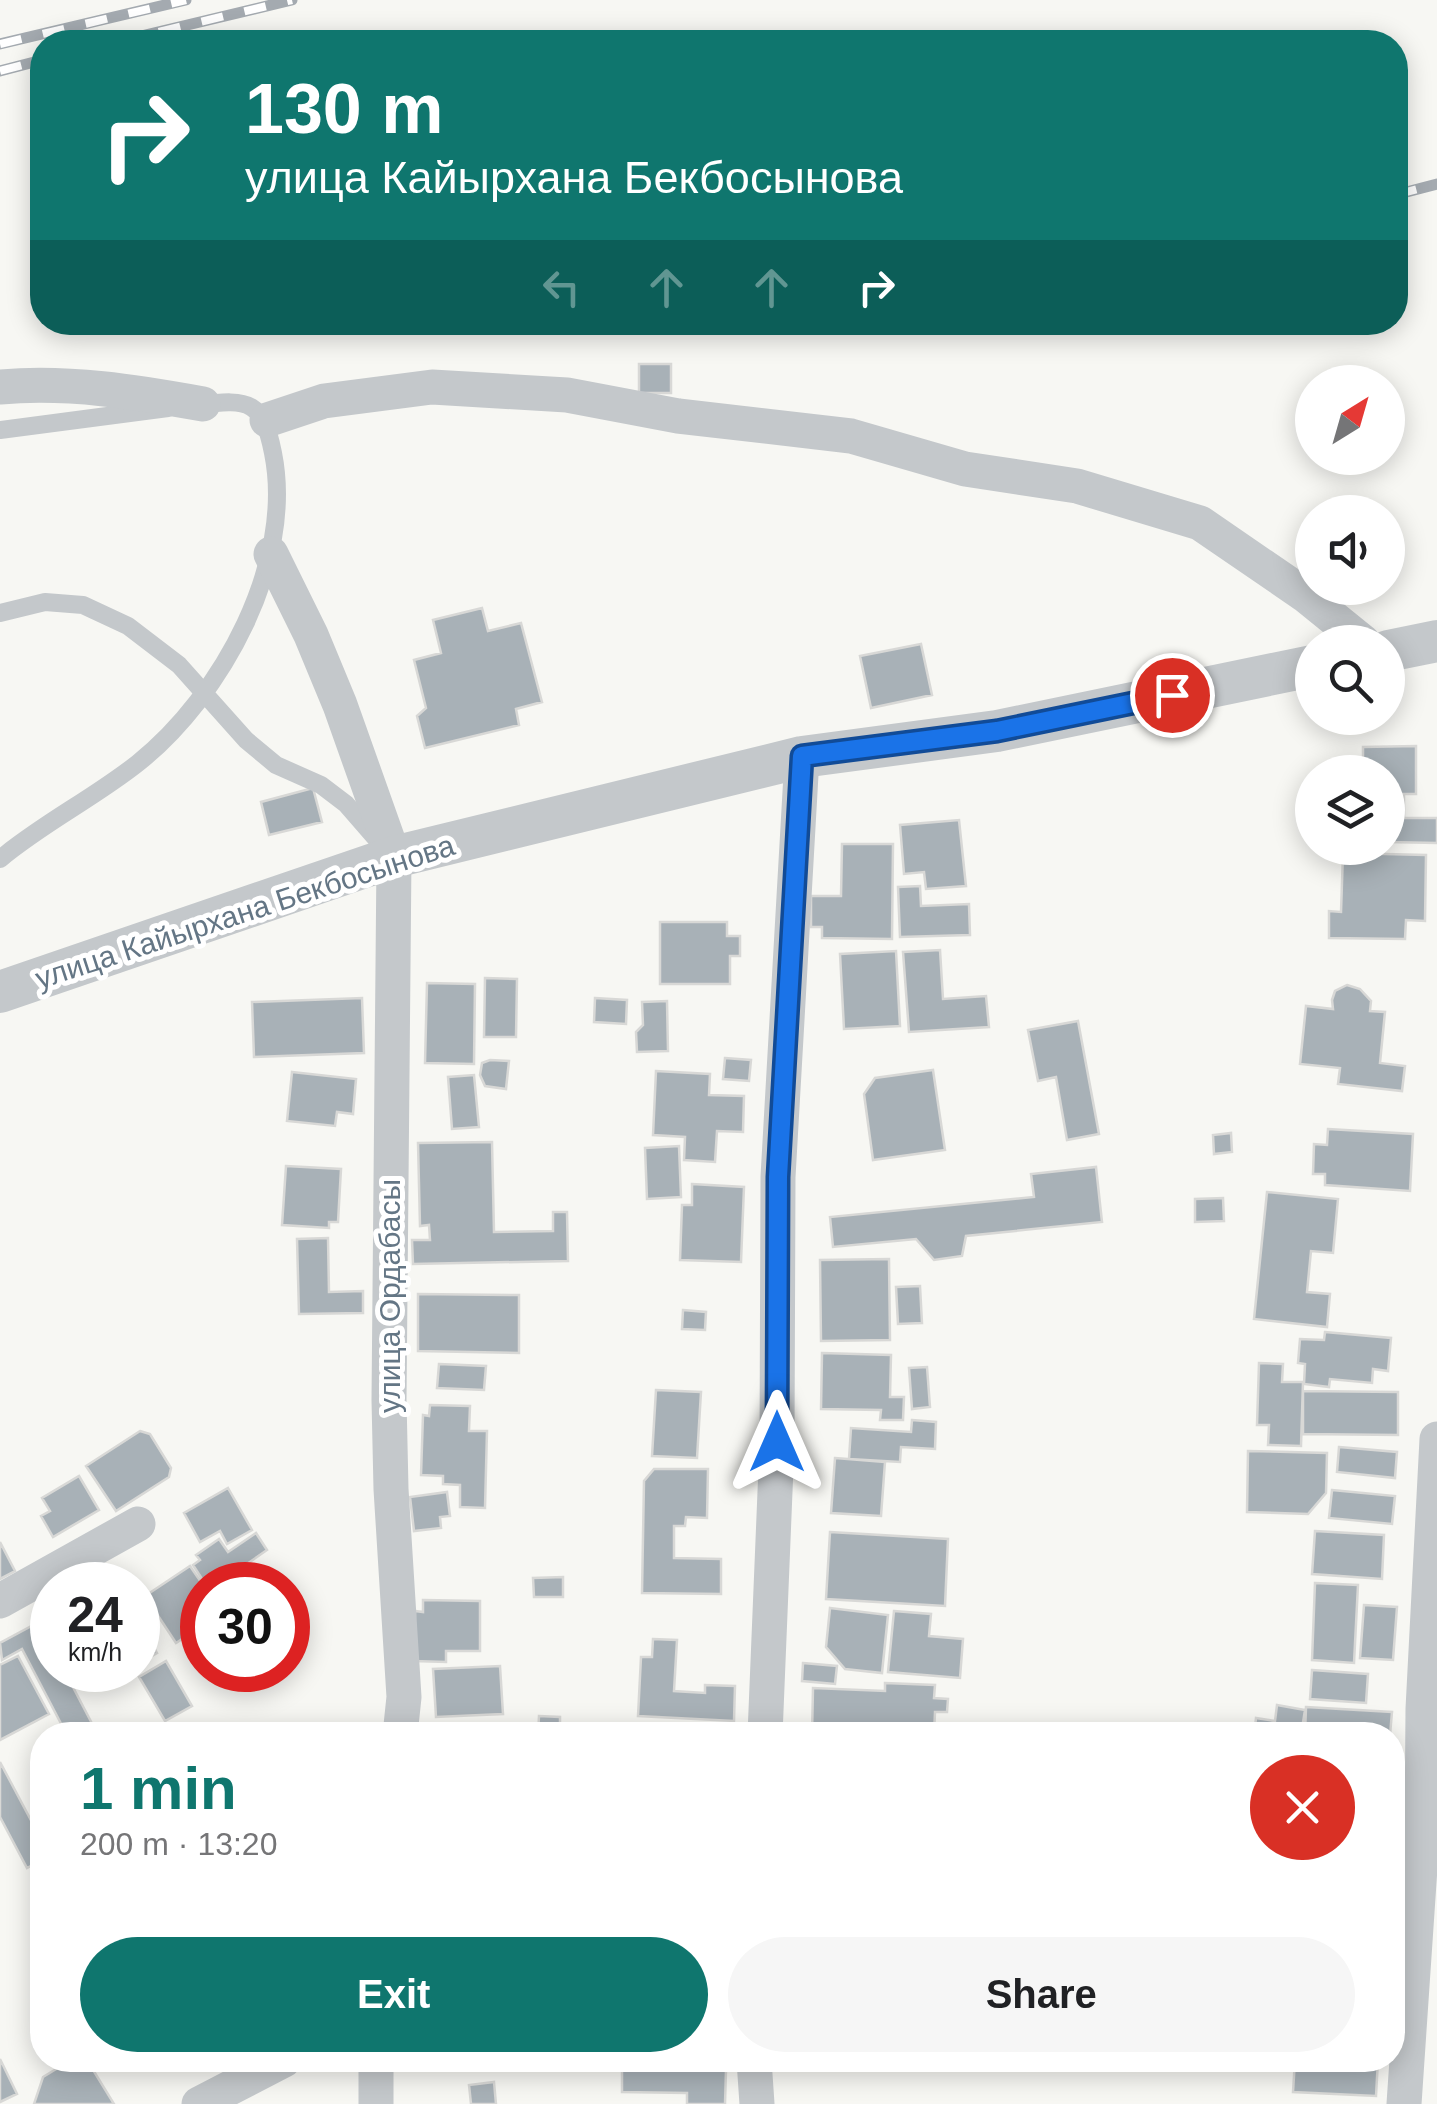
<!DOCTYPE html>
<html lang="en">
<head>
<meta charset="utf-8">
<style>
  :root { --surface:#fff; --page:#f6f6f6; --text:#202124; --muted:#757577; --accent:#0f766e }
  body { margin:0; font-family:Arial,sans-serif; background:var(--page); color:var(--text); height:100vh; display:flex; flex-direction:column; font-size:38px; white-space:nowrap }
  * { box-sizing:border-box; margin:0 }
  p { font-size:32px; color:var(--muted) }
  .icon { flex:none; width:55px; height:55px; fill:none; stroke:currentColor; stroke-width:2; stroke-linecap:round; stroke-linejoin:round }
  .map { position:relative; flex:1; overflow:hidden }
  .drawer { position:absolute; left:30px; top:1722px; width:1375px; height:350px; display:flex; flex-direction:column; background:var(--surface); border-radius:40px; box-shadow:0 5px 25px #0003 }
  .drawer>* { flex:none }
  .banner { position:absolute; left:30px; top:30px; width:1378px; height:305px; border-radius:40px; box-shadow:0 5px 25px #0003; background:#0f766e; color:#fff; overflow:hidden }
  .needle { width:65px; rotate:37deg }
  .controls { position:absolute; left:1295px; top:365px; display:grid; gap:20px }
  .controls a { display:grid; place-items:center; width:110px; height:110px; border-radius:50%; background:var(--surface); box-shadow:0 5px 25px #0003; font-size:50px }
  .speed { position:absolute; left:30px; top:1562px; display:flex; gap:20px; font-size:50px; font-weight:700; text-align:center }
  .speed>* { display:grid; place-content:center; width:130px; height:130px; border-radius:50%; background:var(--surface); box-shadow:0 5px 25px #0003; line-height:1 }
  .speed small { font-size:25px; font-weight:400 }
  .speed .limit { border:15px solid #d22; background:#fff; color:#111 }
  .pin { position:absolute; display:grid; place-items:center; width:85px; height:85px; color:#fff; margin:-42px; border:5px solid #fff; border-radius:50%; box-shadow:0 2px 10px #0007 }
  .me { position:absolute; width:110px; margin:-55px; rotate:0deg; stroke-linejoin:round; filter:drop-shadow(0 0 8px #0008) }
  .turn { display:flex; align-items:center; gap:35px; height:210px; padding:0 50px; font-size:45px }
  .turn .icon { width:130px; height:130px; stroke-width:2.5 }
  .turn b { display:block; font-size:70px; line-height:85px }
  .lanes { display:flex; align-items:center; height:95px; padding:0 50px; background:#0003; justify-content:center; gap:50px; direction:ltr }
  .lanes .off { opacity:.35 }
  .round { display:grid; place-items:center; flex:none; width:105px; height:105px; border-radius:52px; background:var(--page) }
  .overview { display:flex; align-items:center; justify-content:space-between; height:170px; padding:0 50px }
  h1 { font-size:60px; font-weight:800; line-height:75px; color:var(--accent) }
  .cta { display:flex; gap:20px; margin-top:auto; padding:20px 50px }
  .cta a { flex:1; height:115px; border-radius:60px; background:var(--accent); color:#fff; font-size:40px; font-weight:800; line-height:115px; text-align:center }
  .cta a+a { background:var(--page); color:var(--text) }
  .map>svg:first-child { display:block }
</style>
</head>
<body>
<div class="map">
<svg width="1437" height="2104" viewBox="0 0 1437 2104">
  <rect width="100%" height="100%" fill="#f7f7f3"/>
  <path fill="#a8b1b7" stroke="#d8d8d6" stroke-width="2.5" d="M639 364H671V393H639Z
    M482 608 488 631 521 623 542 702 516 709 519 725 425 748 417 716 426 708 414 660 441 653 433 620Z
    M921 644 932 695 871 708 860 656Z
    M1416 746V794H1397V785L1388 786V772H1363V747Z
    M313 788 322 822 269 835 261 802Z
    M1388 796H1404V818H1437V843L1388 842Z
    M959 820 966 886 926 889 924 872 904 874 900 825Z
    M842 844H893L892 939 822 938V927H811V896H841Z
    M1343 853 1426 855 1425 921 1406 920 1405 939 1329 938V911L1341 912Z
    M920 886 921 906 969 904 970 935 900 937 898 887Z
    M660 922H727V936H740V956H730V984H660Z
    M940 950 943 999 986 996 989 1027 909 1032 903 952Z
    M896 951 900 1026 844 1029 840 954Z
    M485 978 517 979 516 1037H484Z
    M427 983 475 984 474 1064 425 1063Z
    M1347 985 1360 989 1371 1001 1370 1011 1385 1012 1380 1063 1405 1066 1402 1091 1338 1084 1340 1068 1300 1064 1306 1006 1333 1009 1332 1000 1335 991Z
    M362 998 364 1053 254 1057 252 1002Z
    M595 998 627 1000 626 1024 594 1022Z
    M667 1001 668 1051 637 1052 636 1032 643 1025 642 1002Z
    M1078 1021 1099 1134 1067 1140 1056 1077 1038 1081 1028 1030Z
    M725 1058 751 1060 749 1081 723 1079Z
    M490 1060 509 1061 506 1089 485 1086 480 1075 482 1063Z
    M933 1070 945 1150 873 1160 864 1094 875 1078Z
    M656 1071 710 1074 709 1095 744 1096 743 1132 717 1131 715 1162 684 1160 685 1137 653 1135Z
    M292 1072 356 1079 353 1114 337 1112 335 1126 287 1121Z
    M474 1075 479 1127 452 1129 448 1077Z
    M1328 1129 1413 1134 1410 1191 1325 1185V1174H1313L1314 1144 1327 1145Z
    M1231 1133 1232 1152 1214 1154 1213 1135Z
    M492 1142 494 1232 553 1231V1212H567L568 1261 413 1264 412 1240H430L429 1225 420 1226 418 1143Z
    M679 1146 681 1197 647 1199 645 1148Z
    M286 1166 341 1169 338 1222H329V1228L282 1225Z
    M1096 1167 1102 1222 966 1236 962 1256 934 1260 916 1239 833 1247 830 1217 1034 1197 1031 1174Z
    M692 1184 744 1187 741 1262 680 1260 682 1205H692Z
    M1267 1192 1338 1199 1333 1253 1311 1251 1307 1292 1330 1294 1327 1327 1254 1319Z
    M1223 1198 1224 1221 1195 1222V1199Z
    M328 1238 329 1292 363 1291V1313L299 1314 297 1239Z
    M889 1259 890 1340 821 1341 820 1260Z
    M920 1286 922 1323 898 1324 896 1287Z
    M418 1294 519 1295V1353L418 1351Z
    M683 1310 706 1312 705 1330 682 1329Z
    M1325 1332 1391 1338 1388 1371 1373 1369 1372 1383 1330 1379 1329 1387 1304 1384 1305 1364 1298 1363 1300 1339 1324 1340Z
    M822 1353 891 1355 890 1397H904L903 1420H880L881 1410 821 1409Z
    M1259 1363 1283 1364 1282 1382H1303L1301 1446 1268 1445 1269 1425H1257Z
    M439 1364 486 1366 484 1390 437 1388Z
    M927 1367 930 1407 912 1409 909 1368Z
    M656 1390 701 1392 697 1458 652 1456Z
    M1303 1391 1398 1392V1435L1303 1434Z
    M430 1405 470 1406 469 1431H487L485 1508 460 1507V1485L443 1484V1476L421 1475 423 1415 429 1416Z
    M912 1420 936 1422 935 1449 901 1447 900 1462 849 1459 851 1428 911 1432Z
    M140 1431 150 1434 171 1468 169 1477 116 1511 86 1466Z
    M1339 1447 1397 1452 1395 1478 1337 1472Z
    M1248 1451 1327 1453 1326 1493 1308 1514 1247 1512Z
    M835 1458 885 1462 881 1516 831 1513Z
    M654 1469H708L707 1518 686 1517 685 1526H674V1558L721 1559V1594L642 1593 644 1481Z
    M79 1476 99 1510 53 1537 41 1516 50 1511 42 1498Z
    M228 1488 252 1530 227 1544 220 1531 200 1542 184 1513Z
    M1332 1490 1395 1496 1392 1524 1329 1518Z
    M447 1492 450 1516 440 1517 441 1528 414 1531 410 1497Z
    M1315 1531 1384 1535 1382 1579 1312 1574Z
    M830 1532 948 1539 945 1606 826 1599Z
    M256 1533 267 1550 244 1566 255 1581 249 1585H206L193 1565 200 1560 196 1555 219 1539 228 1552Z
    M0 1542 15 1571 0 1579Z
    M190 1566 203 1585 202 1626 176 1643 145 1596Z
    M563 1577V1597H534L533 1578Z
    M1315 1583 1358 1585 1354 1663 1312 1660Z
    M423 1600 480 1601V1651H446V1662L414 1661 415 1611 423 1612Z
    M1364 1605 1397 1607 1393 1660 1360 1658Z
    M830 1608 888 1615 882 1673 845 1669 826 1647Z
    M894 1611 931 1614 929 1636 963 1639 960 1678 888 1672Z
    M39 1622 52 1648V1670H64L98 1735H67L22 1649 2 1660 0 1643Z
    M144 1630 157 1653 138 1664V1633Z
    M653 1639 677 1640 674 1691 705 1693V1685L735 1686 734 1721 638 1716 641 1657H652Z
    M18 1656 49 1714 0 1740V1665Z
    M166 1661 192 1706 165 1721 139 1677Z
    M803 1663 837 1666 835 1684 802 1681Z
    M500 1666 503 1714 436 1717 433 1669Z
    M1312 1670 1368 1674 1366 1703 1310 1699Z
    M885 1683 935 1685 934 1698 948 1699 947 1712H935L934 1735H812L813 1688 885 1691Z
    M1277 1705 1305 1710 1301 1735H1254L1256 1718 1275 1721Z
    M1306 1707 1392 1712 1390 1735H1305Z
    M539 1716 560 1717V1735H538Z
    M651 1726 692 1729V1735H641Z
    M0 1762 42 1841V1860L27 1868 0 1817Z
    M0 2059 17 2094 0 2102Z
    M71 2060H87L114 2104H34L43 2077Z
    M622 2060H693V2069L726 2070 725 2104H687V2093L622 2092Z
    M1227 2060H1271L1270 2067 1227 2063Z
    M1295 2060H1378L1376 2096 1293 2092Z
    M494 2082 496 2104H471L469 2085Z"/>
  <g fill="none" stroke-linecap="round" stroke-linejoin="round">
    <path stroke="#c4c8cb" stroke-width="18" d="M0 430 168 408
      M0 613 45 602 83 605 128 626 179 665 246 740 276 765 321 785 346 804 379 842
      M0 859C43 823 94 798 138 763 222 696 295 562 273 453 263 402 250 398 199 405"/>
    <path stroke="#c4c8cb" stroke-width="35" d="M0 387C69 381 136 392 203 404
      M267 420 324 401 432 387 567 395 678 416 851 436 965 469 1077 486 1200 523 1305 595 1363 642
      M271 554 311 635 340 705 394 857 389 1400 391 1489 404 1697 400 1735
      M0 1601 138 1524
      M765 1735 777 1443 778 1177 802 757
      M376 2060V2104
      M754 2060 757 2104
      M199 2104 284 2060
      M1404 2104 1422 1838 1423 1709 1437 1439"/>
    <path stroke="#c4c8cb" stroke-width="42" d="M1388 651 1437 641
      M0 992 394 857 802 757 997 731 1312 666"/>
    <g stroke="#a4aab0" stroke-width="11">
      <path id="rail" d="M116 42 292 0
        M0 44 186 0
        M0 71 42 60
        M1395 195 1437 184
        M590 326 782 327 853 322"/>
    </g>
    <use href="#rail" stroke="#fff" stroke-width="8" stroke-dasharray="22" stroke-linecap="butt"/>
  </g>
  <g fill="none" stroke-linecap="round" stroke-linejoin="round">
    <g stroke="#114b97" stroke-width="25">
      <path id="route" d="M777 1442 778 1177 802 756 997 731 1172 695"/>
    </g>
    <use href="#route" stroke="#1a73e8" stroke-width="18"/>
  </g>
  <g text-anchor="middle" stroke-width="10" stroke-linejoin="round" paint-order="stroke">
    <g font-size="30" fill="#647685" stroke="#fff">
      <text transform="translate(245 912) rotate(-18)" y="10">улица Кайырхана Бекбосынова</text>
      <text transform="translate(390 1296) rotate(-90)" y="10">улица Ордабасы</text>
    </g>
  </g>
</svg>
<div class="controls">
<a><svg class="needle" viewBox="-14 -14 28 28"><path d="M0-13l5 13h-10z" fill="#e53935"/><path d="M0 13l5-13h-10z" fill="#757577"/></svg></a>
<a><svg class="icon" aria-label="sound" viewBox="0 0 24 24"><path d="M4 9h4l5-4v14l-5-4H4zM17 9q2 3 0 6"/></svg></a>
<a><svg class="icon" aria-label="search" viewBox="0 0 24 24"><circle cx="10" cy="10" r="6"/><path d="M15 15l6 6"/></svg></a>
<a><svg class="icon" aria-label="layers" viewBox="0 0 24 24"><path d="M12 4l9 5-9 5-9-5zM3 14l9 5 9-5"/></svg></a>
</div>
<div class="speed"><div>24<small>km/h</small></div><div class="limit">30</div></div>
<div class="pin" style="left:1172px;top:695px;background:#d93025"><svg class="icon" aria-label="arrive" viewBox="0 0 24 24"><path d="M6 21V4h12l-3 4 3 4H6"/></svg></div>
<svg class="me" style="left:777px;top:1442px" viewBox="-20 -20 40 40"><path d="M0-17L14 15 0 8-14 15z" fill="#1a73e8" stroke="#fff" stroke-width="4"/></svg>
<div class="banner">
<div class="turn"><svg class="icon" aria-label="right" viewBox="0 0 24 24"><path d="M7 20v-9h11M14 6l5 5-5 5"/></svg><div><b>130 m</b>улица Кайырхана Бекбосынова</div></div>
<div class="lanes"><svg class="icon off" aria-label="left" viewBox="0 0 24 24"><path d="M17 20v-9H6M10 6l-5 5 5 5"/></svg><svg class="icon off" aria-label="ahead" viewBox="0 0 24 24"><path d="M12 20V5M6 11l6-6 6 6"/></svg><svg class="icon off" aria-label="ahead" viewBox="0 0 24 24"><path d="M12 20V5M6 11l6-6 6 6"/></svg><svg class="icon" aria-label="right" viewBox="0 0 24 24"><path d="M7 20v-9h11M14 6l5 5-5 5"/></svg></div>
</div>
<section class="drawer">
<div class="overview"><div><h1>1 min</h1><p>200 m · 13:20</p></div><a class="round" style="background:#d93025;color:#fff"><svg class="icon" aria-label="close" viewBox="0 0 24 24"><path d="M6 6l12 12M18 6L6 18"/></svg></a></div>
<div class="cta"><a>Exit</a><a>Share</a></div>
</section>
</div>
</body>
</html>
